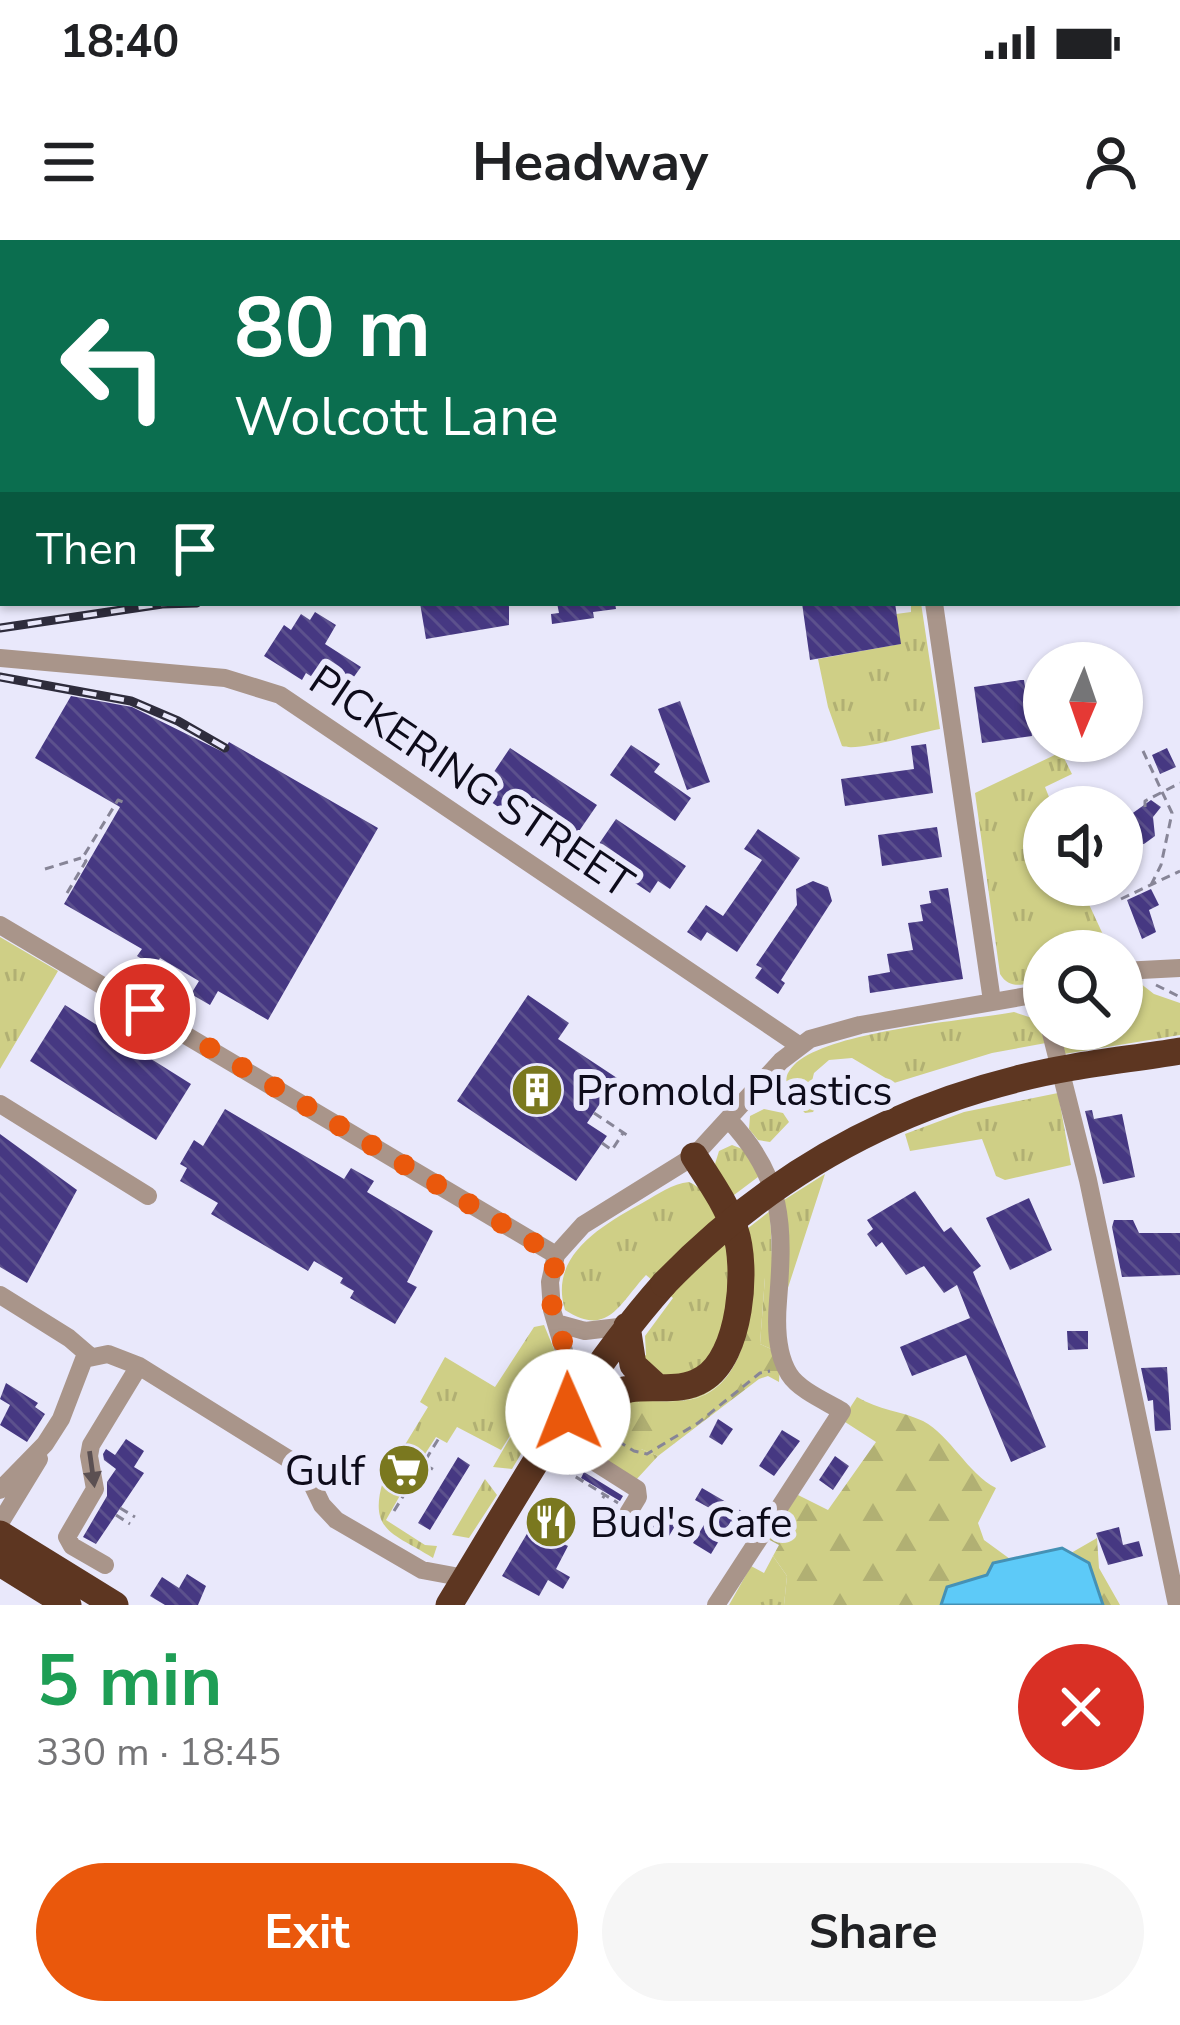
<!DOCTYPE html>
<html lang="en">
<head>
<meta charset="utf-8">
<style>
  :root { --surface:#fff; --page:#f6f6f6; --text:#202124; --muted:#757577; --accent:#ea580c }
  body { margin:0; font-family:"Nunito Sans",sans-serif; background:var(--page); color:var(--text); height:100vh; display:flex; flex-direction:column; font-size:45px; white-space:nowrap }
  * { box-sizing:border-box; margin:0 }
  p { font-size:39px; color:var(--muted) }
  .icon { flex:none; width:66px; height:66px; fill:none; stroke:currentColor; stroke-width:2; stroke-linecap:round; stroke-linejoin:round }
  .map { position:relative; height:1365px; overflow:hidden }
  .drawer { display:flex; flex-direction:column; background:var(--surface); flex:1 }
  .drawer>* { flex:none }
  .guide { position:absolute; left:0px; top:0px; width:1182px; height:366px; box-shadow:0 3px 9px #0004; background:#0b6e4f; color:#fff; overflow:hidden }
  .needle { width:78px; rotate:182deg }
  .fabs { position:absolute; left:1023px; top:402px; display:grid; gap:24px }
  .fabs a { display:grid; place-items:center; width:120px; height:120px; border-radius:50%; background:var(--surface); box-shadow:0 3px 9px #0004; font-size:60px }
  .pin { position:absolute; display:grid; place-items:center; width:102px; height:102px; color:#fff; margin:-51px; border:6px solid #fff; border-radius:50%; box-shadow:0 3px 12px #0007 }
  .me { position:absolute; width:132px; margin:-66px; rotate:359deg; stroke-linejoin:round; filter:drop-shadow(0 0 9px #0008) }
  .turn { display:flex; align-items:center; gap:42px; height:252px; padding:0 36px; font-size:54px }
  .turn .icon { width:156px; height:156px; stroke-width:2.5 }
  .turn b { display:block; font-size:84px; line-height:102px }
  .then { display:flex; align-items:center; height:114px; padding:0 36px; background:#0003; gap:24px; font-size:45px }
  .round { display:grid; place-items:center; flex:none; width:126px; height:126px; border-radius:63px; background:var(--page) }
  .headline { display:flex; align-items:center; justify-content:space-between; height:204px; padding:0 36px }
  h1 { font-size:72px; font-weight:700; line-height:90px; color:#1e9e55 }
  .button { display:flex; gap:24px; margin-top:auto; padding:24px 36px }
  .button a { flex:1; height:138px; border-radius:72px; background:var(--accent); color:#fff; font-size:48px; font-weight:700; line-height:138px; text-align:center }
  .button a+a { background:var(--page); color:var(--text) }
  .status { display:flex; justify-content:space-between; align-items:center; height:84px; padding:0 60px; background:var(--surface); direction:ltr }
  .status svg { height:33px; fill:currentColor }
  header { display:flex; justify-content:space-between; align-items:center; height:156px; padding:0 36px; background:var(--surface); font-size:54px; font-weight:700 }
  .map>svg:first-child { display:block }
</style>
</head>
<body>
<div class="status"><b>18:40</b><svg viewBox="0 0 49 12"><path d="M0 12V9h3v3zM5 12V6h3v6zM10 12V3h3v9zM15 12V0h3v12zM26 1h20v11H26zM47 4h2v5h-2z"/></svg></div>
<header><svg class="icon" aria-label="menu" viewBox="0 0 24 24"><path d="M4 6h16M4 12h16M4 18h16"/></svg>Headway<svg class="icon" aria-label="person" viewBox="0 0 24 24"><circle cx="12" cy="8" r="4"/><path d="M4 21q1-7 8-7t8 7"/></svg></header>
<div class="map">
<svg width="1180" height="1365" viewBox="0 0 1180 1365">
  <defs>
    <pattern id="grass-tufts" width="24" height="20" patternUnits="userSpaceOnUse" patternTransform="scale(3)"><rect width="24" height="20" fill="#cfcf86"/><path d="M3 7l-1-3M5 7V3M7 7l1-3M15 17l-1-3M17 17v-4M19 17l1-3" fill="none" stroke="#b1b073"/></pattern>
    <pattern id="forest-firs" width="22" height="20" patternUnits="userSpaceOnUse" patternTransform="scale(3)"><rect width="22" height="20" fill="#cfcf86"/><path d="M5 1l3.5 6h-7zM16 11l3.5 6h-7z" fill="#b1b073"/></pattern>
    <pattern id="building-back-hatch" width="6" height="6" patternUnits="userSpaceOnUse" patternTransform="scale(3)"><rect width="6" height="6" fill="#463882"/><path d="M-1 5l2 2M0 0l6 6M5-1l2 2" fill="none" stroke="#5c518d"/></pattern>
  </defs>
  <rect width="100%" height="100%" fill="#e9e8fb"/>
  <path fill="url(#grass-tufts)" d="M911 363H921L940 489C917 493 859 512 842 506L828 467 818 419 900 404 896 374 911 372Z
    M1061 512 1072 534 1045 547 1053 567H1044V645H1080L1106 701 1119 706 1116 711H1044V739C1027 743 1011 752 1000 734L975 553Z
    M0 697 58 731 0 829Z
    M1136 740 1154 754 1180 763V795L1064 814 1057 789H1122V744Z
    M1014 772 1035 779 1046 803 992 813 894 843 852 818 829 820 814 833 811 845 818 864 813 872 805 873 785 851C785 840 786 833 794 825 828 791 963 781 1014 772Z
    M1058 853 1071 925 1005 940 996 936 982 899 910 911 905 894 964 872Z
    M764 869 783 873 789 882 770 902 758 900 749 889 750 876Z
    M732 905 745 910 762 934 730 958 715 924 719 911Z
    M825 934 784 1060 789 997 784 960Z
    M689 942C740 964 742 1104 696 1131 689 1136 676 1137 668 1139L643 1117 646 1115 645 1096 673 1058 646 1035C619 1064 608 1098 565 1070 548 1015 603 985 644 962 658 954 672 944 689 942Z
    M770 971 776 1111 760 1104 765 1037C747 1076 744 1143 696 1158 678 1163 657 1161 638 1162L641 1209 658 1216 635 1241 581 1205 613 1163 711 1147 743 992Z
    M544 1085 566 1138 512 1229 493 1227 522 1177 501 1210 457 1187 447 1203 436 1197 425 1214 406 1203 428 1167 420 1162 445 1117 495 1147 534 1087Z
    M485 1239 497 1255 469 1298 452 1295Z
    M383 1241 402 1252 386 1280 425 1305 437 1306 433 1318C394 1293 368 1292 383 1241Z
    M773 1316 787 1336 784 1365H729L751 1326 764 1333Z"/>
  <path fill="url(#forest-firs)" d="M43 0H310L46 3Z
    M760 1030 765 1037 760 1104 776 1111 780 1122 779 1142 768 1136 759 1139 658 1216 641 1209 622 1194 639 1161C657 1161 679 1163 697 1158 746 1142 750 1076 754 1033Z
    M857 1157C878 1170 902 1171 923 1181 951 1196 967 1233 996 1248L978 1283 984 1300 1010 1319 993 1323 988 1335 948 1347 941 1365H784L787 1336 773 1316 779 1305 766 1298 798 1255 828 1270 876 1202 842 1180Z
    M1097 1298 1099 1328 1120 1365H1103L1089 1323 1071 1313Z"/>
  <path fill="#5dcaf8" stroke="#4591b5" stroke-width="3" d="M1062 1308 1089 1323 1103 1365H941L947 1347 987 1335 993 1323Z"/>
  <path fill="url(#building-back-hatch)" d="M420 363H509V385L426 399Z
    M557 363H615L616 369 593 372 594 378 552 384 551 374 559 373Z
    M802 363H895L901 404 810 420Z
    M315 372 336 385 325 404 361 427 348 445 359 452 352 463 306 433 302 440 264 416 284 385 291 390 301 374 310 380Z
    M1021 440H1024L1032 496 982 503 974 447Z
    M71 456 132 467 223 512 229 502 378 588 268 780 218 751 210 765 191 754 199 741 160 718 155 727 137 716 142 709 64 664 120 567 35 518Z
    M680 461 710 542 687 550 658 469Z
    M926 504 933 553 845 566 841 539 914 529 911 506Z
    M631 505 660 524 654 532 691 558 675 581 610 535Z
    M510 508 597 565 575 597 514 555 503 570 479 554Z
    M1167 508 1176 527 1160 534 1152 515Z
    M1151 560 1161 567 1153 577 1155 596 1144 604 1131 603 1122 593 1123 580Z
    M616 579 686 626 670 649 658 641 650 653 592 614Z
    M937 587 942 617 882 626 878 595Z
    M758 589 800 618 737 712 707 692 701 701 687 692 706 665 723 676 762 620 744 609Z
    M813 641 828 647 832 661 781 740 785 743 778 754 755 738 762 728 756 725 797 665 796 649Z
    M948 648 963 739 870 753 868 736 890 732 887 714 913 710 908 683 923 681 920 665 931 663 929 651Z
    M1151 649 1159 665 1149 670 1156 692 1142 699 1127 660Z
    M528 755 569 783 558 799 617 838 587 883 607 896 576 941 457 861Z
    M65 765 191 844 156 900 30 821Z
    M225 869 344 939 351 928 374 941 367 952 433 991 407 1042 417 1047 395 1084 350 1058 354 1051 340 1043 343 1038 314 1021 308 1031 211 974 218 963 180 941 187 928 180 924 194 900 203 906Z
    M1092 870 1094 879 1122 874 1135 937 1103 944 1085 871Z
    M0 894 77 950 27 1043 0 1027Z
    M915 951 944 992 951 987 981 1026 973 1032 1046 1207 1011 1222 966 1115 912 1136 900 1107 970 1078 957 1045 944 1053 924 1026 906 1035 882 1002 876 1007 867 994 873 989 867 980Z
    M1029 958 1052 1010 1010 1030 986 978Z
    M1114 980H1133L1139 993H1180V1035L1122 1037 1112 987Z
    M1067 1091H1088V1109L1068 1110Z
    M1167 1127 1171 1190 1155 1191 1153 1160 1148 1161 1141 1128Z
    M6 1143 38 1163 35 1167 45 1174 27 1202 0 1185 10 1165 0 1159Z
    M718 1179 733 1189 722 1205 709 1197Z
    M782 1190 800 1201 774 1236 759 1226Z
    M126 1199 144 1211 134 1227 144 1233 96 1304 83 1297 107 1256V1242L116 1229 104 1220 103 1214 106 1209 115 1215Z
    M406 1203 425 1214 426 1219 402 1252 383 1241Z
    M835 1216 849 1226 833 1250 819 1240Z
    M458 1217 470 1225 430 1290 418 1283Z
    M584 1232 623 1256 620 1261 581 1238Z
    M702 1248 745 1273 738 1285 731 1281 711 1314 693 1303 713 1270 695 1260Z
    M541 1270 569 1286 560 1302 568 1306 556 1329 570 1337 563 1349 548 1340 539 1356 502 1336Z
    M662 1271 678 1281 669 1296 653 1287Z
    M1119 1287 1123 1305 1139 1301 1143 1316 1108 1325 1096 1293Z
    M187 1334 206 1346 198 1365H165L150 1356 162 1337 179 1348Z"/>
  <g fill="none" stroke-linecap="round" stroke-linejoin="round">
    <path stroke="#878597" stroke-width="3" stroke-dasharray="9 6" stroke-linecap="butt" d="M1143 511 1172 573 1161 625 1151 645
      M1145 567V561L1180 543
      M45 629 81 618
      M67 653 86 621 83 617 118 560 123 562
      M1121 659 1180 631
      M1156 745 1180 757
      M594 873 630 897
      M602 903 612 910 623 893
      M592 1185 634 1211 647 1214 698 1183 760 1133 770 1131
      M425 1225 438 1232
      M563 1229 618 1263
      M120 1268 135 1277
      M394 1271 439 1198
      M595 1271 604 1256
      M116 1275 130 1284"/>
    <path stroke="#a9958a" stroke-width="18" d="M0 310 3 309
      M934 363 992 761
      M0 418 225 438 280 455 800 806
      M0 685 556 1015
      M1122 731 1180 728
      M1050 789 1088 940 1177 1365
      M0 864 148 956
      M0 1055 69 1098 90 1116
      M556 1083 585 1091 627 1086
      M568 1167 570 1131 552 1070 550 1042 556 1015 583 985 694 916 781 821 810 799 860 785 1044 753
      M560 1184 585 1216 637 1249 638 1257 621 1285
      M0 1250 45 1204 61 1179 84 1119 108 1114 139 1126 290 1220 310 1240 322 1265 336 1280 422 1330 465 1338
      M0 1283 39 1219
      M105 1325 72 1306 67 1297 95 1249 89 1216 91 1205 139 1126
      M716 1365 842 1171C825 1161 799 1150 789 1134 776 1113 776 1085 778 1061 784 985 784 938 729 880"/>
    <path stroke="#5d3621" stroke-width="27" d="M627 1086 633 1125 657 1147
      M568 1172C587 1162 608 1152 630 1149 654 1145 681 1153 703 1139 741 1117 748 1027 735 990 726 963 709 940 694 916
      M0 1294 115 1365
      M0 1323 68 1365
      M449 1365C516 1256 578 1141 664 1044"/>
    <g stroke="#2e2c3c" stroke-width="9">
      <path id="rail" d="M1179 205H1180
        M161 364 197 363
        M0 388 169 363
        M0 437 131 461 178 481 225 508"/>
    </g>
    <use href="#rail" stroke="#e9e8fb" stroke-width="4.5" stroke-dasharray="14" stroke-linecap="butt"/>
    <path stroke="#5d3621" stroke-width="27" d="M664 1044C761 943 880 873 1017 839 1070 825 1126 820 1180 811"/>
  </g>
  <defs><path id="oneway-solid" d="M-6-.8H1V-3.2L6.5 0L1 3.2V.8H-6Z" transform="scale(3)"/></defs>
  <use fill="#5b5052" href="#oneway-solid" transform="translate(92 1229) rotate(82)"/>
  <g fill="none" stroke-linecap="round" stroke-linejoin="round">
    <path stroke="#ea580c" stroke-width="21" stroke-dasharray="0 37.8" d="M145 769 556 1016 550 1058 568 1120V1172"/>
  </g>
  <defs>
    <g id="building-disc" transform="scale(2.7)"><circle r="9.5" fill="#7a781f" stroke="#e9e8fb"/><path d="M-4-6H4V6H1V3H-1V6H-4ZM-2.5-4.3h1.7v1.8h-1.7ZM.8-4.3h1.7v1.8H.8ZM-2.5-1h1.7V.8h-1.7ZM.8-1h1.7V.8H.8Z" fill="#fff"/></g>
    <g id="supermarket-disc" transform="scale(2.7)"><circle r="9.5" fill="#7a781f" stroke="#e9e8fb"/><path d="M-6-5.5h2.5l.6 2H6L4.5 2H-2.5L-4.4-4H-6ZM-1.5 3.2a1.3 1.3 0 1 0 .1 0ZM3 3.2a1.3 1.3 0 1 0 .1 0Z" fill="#fff"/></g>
    <g id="restaurant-disc" transform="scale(2.7)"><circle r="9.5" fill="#7a781f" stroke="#e9e8fb"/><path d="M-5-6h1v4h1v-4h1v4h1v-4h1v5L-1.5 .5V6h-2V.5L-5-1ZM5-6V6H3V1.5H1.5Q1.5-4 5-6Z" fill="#fff"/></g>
  </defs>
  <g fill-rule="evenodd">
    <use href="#building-disc" x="537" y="850"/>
    <use href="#supermarket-disc" x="404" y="1230"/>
    <use href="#restaurant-disc" x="551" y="1282"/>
  </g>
  <g text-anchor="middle" stroke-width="12" stroke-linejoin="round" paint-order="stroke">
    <g font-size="42" fill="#0d0b1a" stroke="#e9e8fb">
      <text transform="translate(472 541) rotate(34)" y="15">PICKERING STREET</text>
    </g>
    <g font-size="42" fill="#0d0b1a" stroke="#e9e8fb" text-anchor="start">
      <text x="576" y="865">Promold Plastics</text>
      <text x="365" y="1245" text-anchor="end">Gulf</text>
      <text x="590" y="1297">Bud's Cafe</text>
    </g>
  </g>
</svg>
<div class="fabs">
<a><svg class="needle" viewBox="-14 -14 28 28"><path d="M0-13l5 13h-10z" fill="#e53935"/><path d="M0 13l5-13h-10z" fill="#757577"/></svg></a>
<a><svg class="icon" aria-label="sound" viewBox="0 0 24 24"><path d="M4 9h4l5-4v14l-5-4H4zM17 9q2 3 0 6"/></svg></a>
<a><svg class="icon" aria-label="search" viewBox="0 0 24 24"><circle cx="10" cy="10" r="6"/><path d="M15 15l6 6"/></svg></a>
</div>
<div class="pin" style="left:145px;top:769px;background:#d93025"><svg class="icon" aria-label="arrive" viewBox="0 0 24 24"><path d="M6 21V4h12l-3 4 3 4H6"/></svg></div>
<svg class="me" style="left:568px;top:1172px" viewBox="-20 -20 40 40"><circle r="19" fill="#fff"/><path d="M0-13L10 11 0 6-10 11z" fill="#ea580c"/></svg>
<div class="guide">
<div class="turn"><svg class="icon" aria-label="left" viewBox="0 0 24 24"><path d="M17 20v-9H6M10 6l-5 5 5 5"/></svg><div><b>80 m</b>Wolcott Lane</div></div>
<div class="then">Then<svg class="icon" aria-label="arrive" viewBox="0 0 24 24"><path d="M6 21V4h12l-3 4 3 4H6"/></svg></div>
</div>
</div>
<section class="drawer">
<div class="headline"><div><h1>5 min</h1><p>330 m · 18:45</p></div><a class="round" style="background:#d93025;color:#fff"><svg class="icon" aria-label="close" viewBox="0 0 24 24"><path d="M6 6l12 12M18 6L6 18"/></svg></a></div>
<div class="button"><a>Exit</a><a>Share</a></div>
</section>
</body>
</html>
